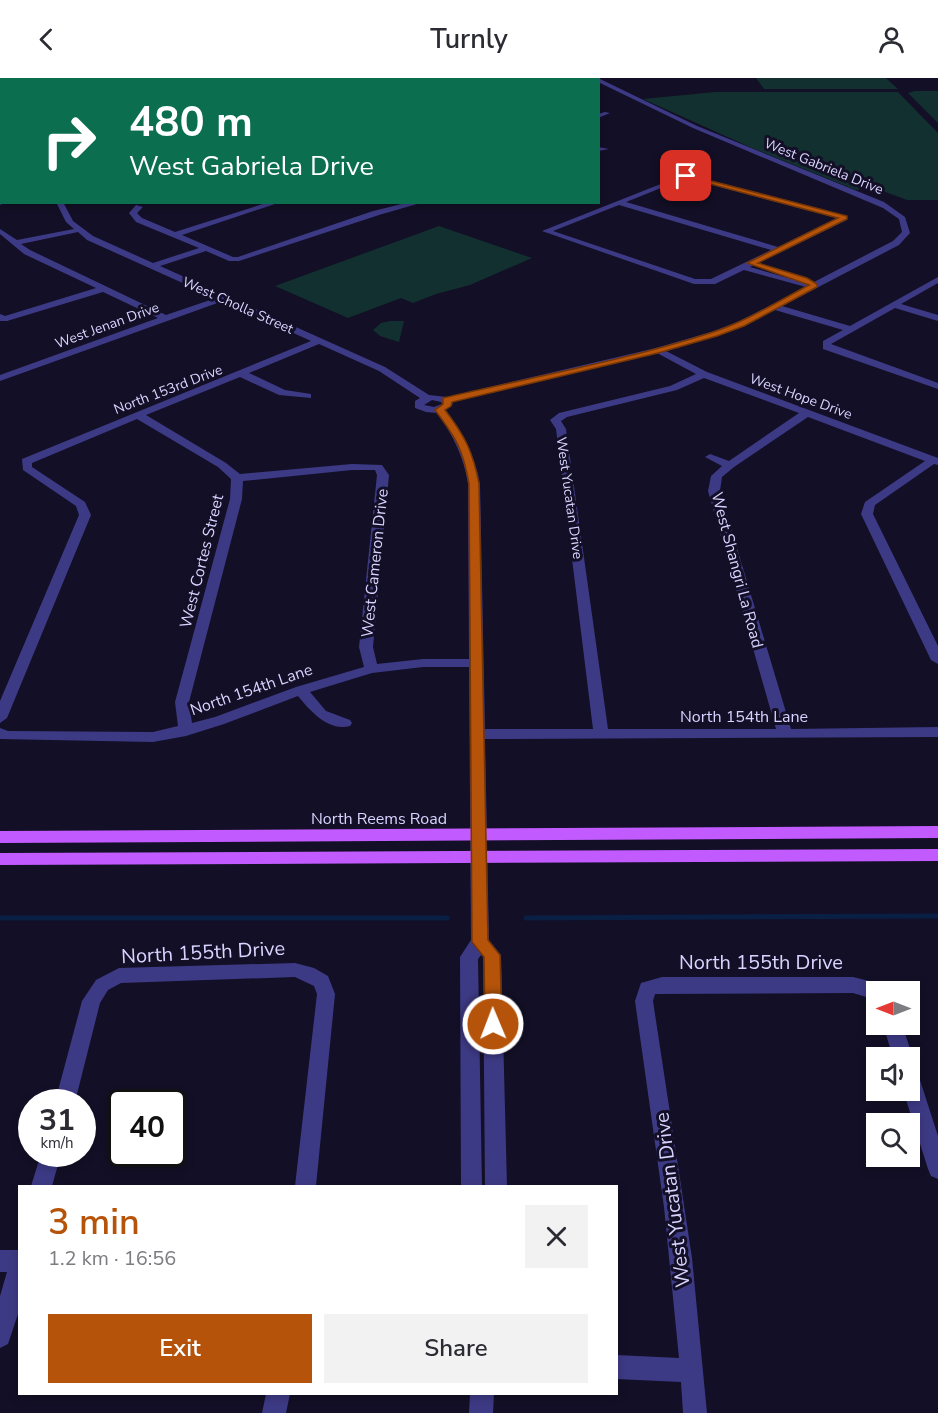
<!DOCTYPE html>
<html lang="en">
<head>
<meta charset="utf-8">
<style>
  :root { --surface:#fff; --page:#f2f2f3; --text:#2b2b33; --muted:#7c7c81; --accent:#b45309 }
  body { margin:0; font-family:"Nunito Sans",sans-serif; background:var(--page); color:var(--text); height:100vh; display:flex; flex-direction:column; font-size:22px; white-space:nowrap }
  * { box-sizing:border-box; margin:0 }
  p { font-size:20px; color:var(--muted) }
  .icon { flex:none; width:33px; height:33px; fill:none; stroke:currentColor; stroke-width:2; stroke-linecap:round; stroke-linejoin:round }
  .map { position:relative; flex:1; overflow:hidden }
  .drawer { position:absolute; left:18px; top:1107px; width:600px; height:210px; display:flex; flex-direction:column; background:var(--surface); border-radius:0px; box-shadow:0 3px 9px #0003 }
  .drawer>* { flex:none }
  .guide { position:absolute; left:0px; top:0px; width:600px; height:126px; box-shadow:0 3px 9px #0003; background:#0b6e4f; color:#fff; overflow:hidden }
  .needle { width:39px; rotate:270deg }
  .controls { position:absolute; left:866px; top:903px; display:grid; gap:12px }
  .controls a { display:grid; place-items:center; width:54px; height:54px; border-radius:0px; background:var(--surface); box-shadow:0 3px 9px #0003; font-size:30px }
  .speed { position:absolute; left:18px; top:1011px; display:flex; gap:12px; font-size:30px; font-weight:700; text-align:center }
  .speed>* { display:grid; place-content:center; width:78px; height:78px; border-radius:50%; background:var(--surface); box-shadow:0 3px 9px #0003; line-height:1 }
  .speed small { font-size:15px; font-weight:400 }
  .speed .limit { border:3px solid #111; border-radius:9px; background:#fff; color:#111 }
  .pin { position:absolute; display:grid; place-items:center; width:51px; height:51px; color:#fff; margin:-26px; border-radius:12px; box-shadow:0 3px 9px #0006 }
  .me { position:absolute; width:66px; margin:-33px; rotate:359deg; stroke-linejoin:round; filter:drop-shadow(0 0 4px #0008) }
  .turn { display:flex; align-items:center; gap:21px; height:126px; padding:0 30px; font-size:27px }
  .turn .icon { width:78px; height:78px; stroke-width:2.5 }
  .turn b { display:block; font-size:42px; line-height:51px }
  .round { display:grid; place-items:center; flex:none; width:63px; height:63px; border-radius:0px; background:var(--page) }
  .headline { display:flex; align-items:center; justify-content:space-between; height:102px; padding:0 30px }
  h1 { font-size:36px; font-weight:600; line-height:45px; color:var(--accent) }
  .action { display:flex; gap:12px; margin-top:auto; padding:12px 30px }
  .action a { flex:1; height:69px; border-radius:0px; background:var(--accent); color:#fff; font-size:24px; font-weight:600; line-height:69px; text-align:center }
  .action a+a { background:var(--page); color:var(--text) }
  header { display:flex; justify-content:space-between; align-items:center; height:78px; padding:0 30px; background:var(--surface); font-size:27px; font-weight:600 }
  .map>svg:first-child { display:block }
</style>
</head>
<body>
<header><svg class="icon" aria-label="back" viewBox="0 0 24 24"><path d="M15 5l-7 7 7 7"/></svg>Turnly<svg class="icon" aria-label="person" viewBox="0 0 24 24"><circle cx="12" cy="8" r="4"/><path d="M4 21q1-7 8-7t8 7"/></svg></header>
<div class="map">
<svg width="938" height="1335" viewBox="0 0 938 1335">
  <rect width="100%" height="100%" fill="#130f26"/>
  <path fill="#12302f" d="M756 0H886L898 11H764Z
    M915 13H938V45L908 15Z
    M715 14H898L938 55V122H907L872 109 856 112 752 70 643 21Z
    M439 148 532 180 470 207 436 216 413 225 401 220 348 240 275 208Z
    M390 243H404L399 264 380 258 373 252 381 245Z"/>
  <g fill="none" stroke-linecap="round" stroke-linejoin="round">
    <path stroke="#0a1f44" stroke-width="5" d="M0 840H447
      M526 840 938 838"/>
    <path fill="#3d3a85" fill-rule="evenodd" d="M20 0H26L19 2Z
      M93 0H99L100 2H94Z
      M174 0H180L181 2H175Z
      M257 0H266L255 2Z
      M289 0 299 2H291Z
      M353 0H360L351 2Z
      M438 0 459 2H440Z
      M480 0H486L479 2Z
      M536 0H542L535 2Z
      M598 0 697 48 884 124 905 139 910 155 899 167 782 228 850 248 938 199V205L901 226 938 237V243L895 230 831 266 938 305V311L823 271V263L843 252 775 232 744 248 666 273 707 294 938 380V387L934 386 875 427 873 436 938 568V586L931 582 861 436 865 424 925 383 808 339 734 389 722 399 720 413 791 651 938 649V659L485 661 489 862 501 877 507 1108H485L483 879 481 877 478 881 482 1108H461L460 879 471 862 469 589H423L372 595 310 614 326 633 350 642 352 645 350 648C329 654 310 633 298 618L224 646 186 658 153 664 0 661V650L8 653 153 654 178 648 175 624 230 421 231 401 218 389 137 341 32 385V389L85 424 91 437 7 640 0 645V623L79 437 76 428 23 392 22 381 311 263 223 223 0 303V297L158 240 103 214 7 243H0V236L5 238 96 210 24 176 0 156V151L17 162 74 151 66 144 56 124H63L73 143 93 158 153 185 199 170 136 144 129 135 136 127 143 129 137 135 142 140 175 154 269 124H281L182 157 233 179H238L373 133 410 124H424L379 137 239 183H229L206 173 160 188 385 289 429 317 447 319 656 270 711 254 738 244 806 209 744 192 715 206H694L542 153 686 96 847 138V142L750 189 798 203 814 204 893 163 902 154 899 141 883 130 693 50 598 4V2H596ZM686 100 837 140 778 169 626 124ZM619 127 771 172 711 201H695L553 153ZM78 154 87 162 216 220 166 237 30 172 21 166ZM319 266 379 293 420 320 415 323V330L426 334 437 335C453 357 464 379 468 406L469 581H423L377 586 373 569 389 397 382 387 352 386 240 396 226 385 146 337 240 299 279 317 311 320V316L285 312 249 295ZM657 275 696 296 670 308 559 335 550 342 556 351 593 651H485L480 406C475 378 463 355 446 332L453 326 452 324ZM704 300 799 335 729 383 710 376 705 379 722 388 711 398 708 413 776 651H608L566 351 561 343 567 339 677 312ZM432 322 441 324 442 326 434 329 424 327ZM352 392H375L377 397 359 569 364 589 296 609 215 639 192 645 189 624 242 421 243 403Z
      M0 8H2V12H0Z
      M605 34 610 35 598 40V36Z
      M598 69 609 71 598 73Z
      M0 93H2L0 98Z
      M0 122 2 124H5L0 127Z
      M295 885 314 890 328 898 335 916 316 1108H295L317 916 314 908 295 899 121 905 108 912 100 925 75 1024H55L82 923 96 902 119 890Z
      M662 899H853L881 906 885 914H876V922L853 915 655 916 653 923 692 1180 707 1335H683L681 1304 616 1301V1277L679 1280 664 1129 635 923 641 905Z
      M883 946H902L913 980 910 986 909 980H893Z
      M909 990 916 993 919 999 938 1058V1101L931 1098 928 1091 903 1012H909Z
      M41 1076H61L52 1108H31Z
      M0 1172H20V1230L8 1266 0 1270V1218L7 1194H0Z
      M266 1316H290L286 1335H262Z
      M470 1316H494L493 1335H469Z"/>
    <path fill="#c25bff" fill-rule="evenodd" d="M938 748V760L0 765V753Z
      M938 771V783L0 787V775Z"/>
  </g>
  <path fill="#b45309" stroke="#753606" stroke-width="1.5" d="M684 96 847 138V141L758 185 807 200 817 206V209L744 248 717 258 658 275 452 324 451 328 445 332C465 358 473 374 479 406L488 862 500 877 502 946 499 952 493 954 487 952 485 946 484 879 472 864 469 406C463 371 456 360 435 332L443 326V320C532 299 623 283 710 255 745 244 777 224 809 207L747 185 838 140 684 99Z"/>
  <g text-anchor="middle" stroke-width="6" stroke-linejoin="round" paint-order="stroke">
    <g font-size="14" fill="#d9d4ff" stroke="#130f26">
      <text transform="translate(824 88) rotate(22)" y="5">West Gabriela Drive</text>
      <text transform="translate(238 227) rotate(24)" y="5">West Cholla Street</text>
      <text transform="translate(107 247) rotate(-20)" y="5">West Jenan Drive</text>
      <text transform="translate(168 311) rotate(-21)" y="5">North 153rd Drive</text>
      <text transform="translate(801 318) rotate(20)" y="5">West Hope Drive</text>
      <text transform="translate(570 420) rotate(82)" y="5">West Yucatan Drive</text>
    </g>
    <g font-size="16" fill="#d9d4ff" stroke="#130f26">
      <text transform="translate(201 483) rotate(-76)" y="6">West Cortes Street</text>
      <text transform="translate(374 485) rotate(-84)" y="6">West Cameron Drive</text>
      <text transform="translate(738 492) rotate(75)" y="6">West Shangri La Road</text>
      <text transform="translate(251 611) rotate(-19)" y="6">North 154th Lane</text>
      <text x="744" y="644">North 154th Lane</text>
      <text x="379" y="746">North Reems Road</text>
    </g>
    <g font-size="20" fill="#d9d4ff" stroke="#130f26">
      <text transform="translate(203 874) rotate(-3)" y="7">North 155th Drive</text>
      <text x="761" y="891">North 155th Drive</text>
      <text transform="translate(672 1122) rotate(-97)" y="7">West Yucatan Drive</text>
    </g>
  </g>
</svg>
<div class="controls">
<a><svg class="needle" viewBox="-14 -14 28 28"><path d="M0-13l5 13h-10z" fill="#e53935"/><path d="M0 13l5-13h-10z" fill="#7c7c81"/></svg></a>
<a><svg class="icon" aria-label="sound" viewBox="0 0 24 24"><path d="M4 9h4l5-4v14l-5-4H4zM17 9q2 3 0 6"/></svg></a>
<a><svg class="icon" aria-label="search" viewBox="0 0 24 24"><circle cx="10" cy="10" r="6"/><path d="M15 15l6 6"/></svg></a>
</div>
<div class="speed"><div>31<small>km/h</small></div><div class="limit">40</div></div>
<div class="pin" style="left:686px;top:98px;background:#d93025"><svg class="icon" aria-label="arrive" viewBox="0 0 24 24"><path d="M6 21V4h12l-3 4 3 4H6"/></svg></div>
<svg class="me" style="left:493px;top:946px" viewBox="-20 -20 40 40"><circle r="17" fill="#b45309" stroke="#fff" stroke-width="3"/><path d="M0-11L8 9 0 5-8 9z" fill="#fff"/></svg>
<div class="guide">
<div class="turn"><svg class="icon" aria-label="right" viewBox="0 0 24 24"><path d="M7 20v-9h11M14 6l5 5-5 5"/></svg><div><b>480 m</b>West Gabriela Drive</div></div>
</div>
<section class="drawer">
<div class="headline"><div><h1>3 min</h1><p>1.2 km · 16:56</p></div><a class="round"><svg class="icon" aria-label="close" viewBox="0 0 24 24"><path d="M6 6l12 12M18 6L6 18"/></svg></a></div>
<div class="action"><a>Exit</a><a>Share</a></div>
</section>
</div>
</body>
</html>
